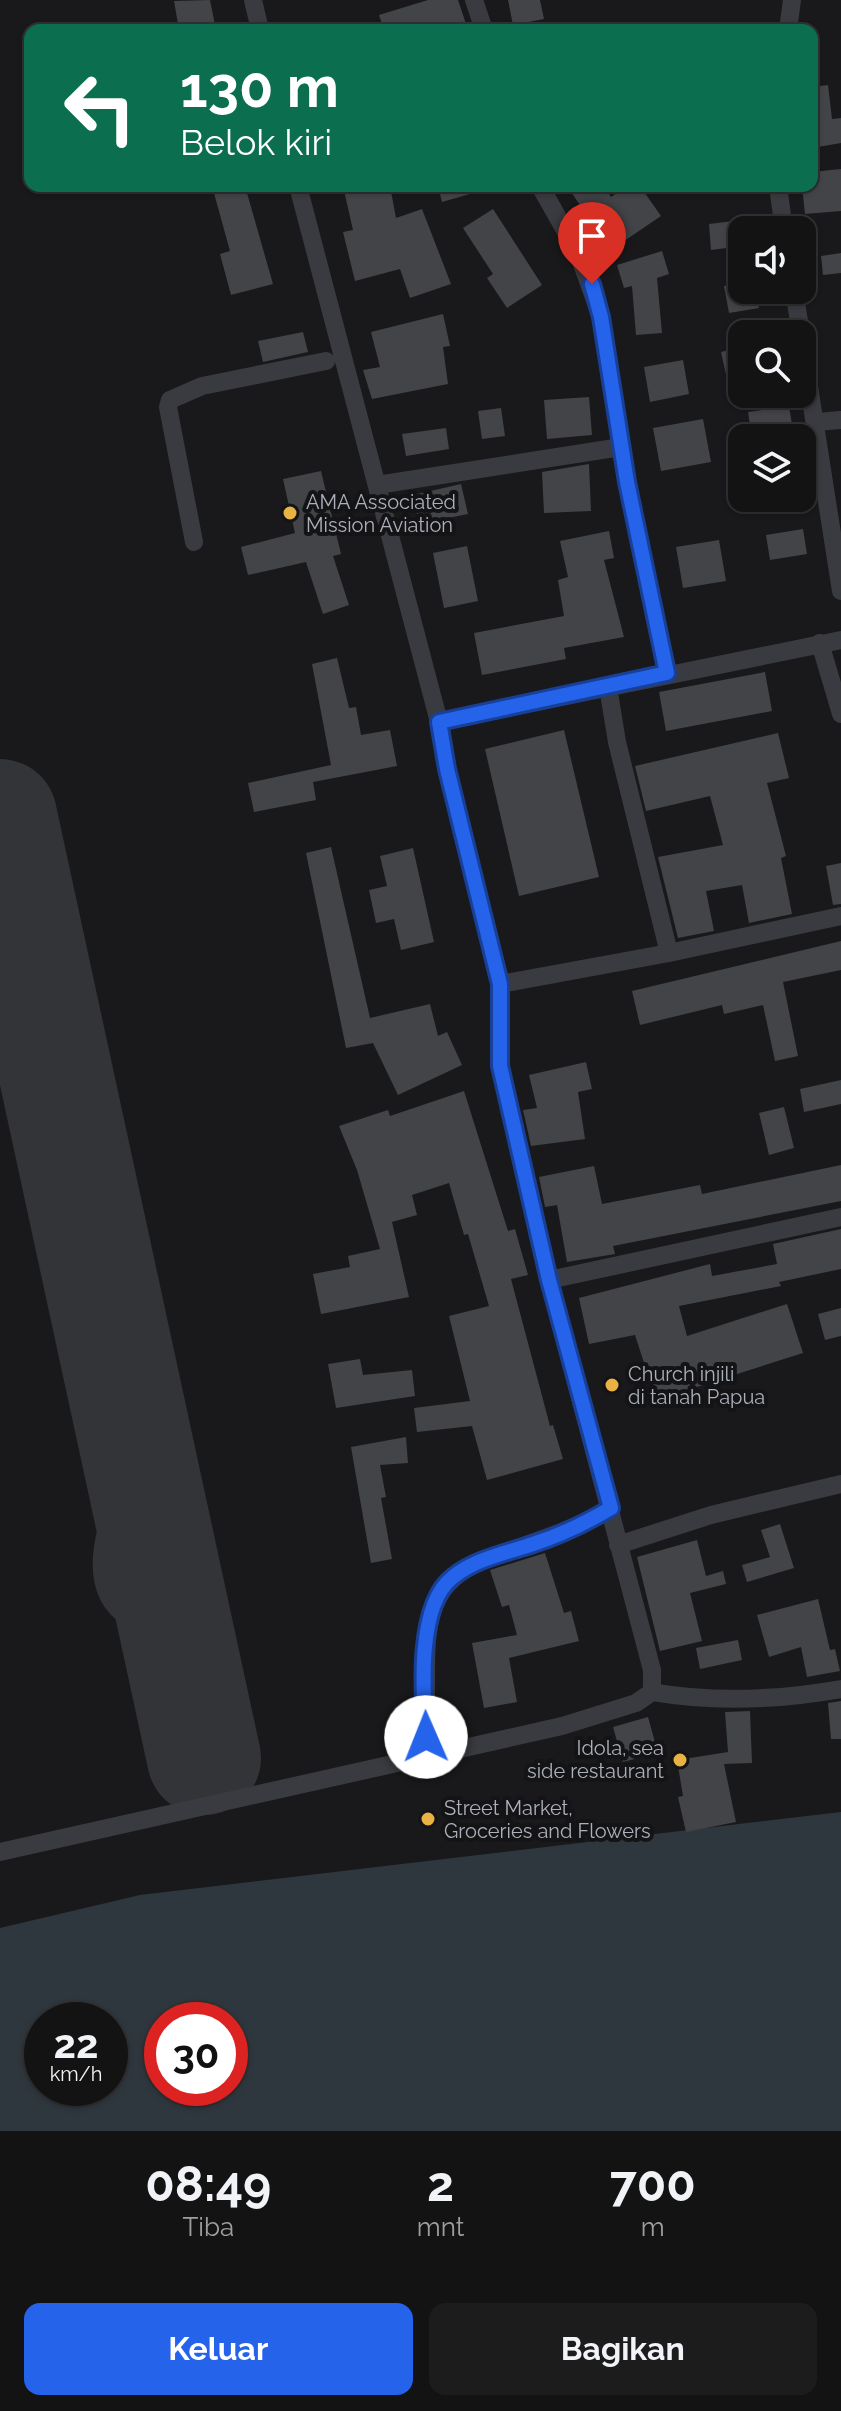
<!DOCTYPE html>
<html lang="id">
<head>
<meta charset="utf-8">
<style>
  :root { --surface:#131314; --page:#1c1c1d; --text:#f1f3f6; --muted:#9d9ea0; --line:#323234; --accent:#2563eb }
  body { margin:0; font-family:Raleway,sans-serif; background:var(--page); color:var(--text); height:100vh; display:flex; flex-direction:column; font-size:30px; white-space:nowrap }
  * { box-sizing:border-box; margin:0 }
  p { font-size:26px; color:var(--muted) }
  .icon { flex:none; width:44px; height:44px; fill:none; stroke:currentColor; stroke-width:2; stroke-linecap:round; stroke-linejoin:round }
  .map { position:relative; height:2131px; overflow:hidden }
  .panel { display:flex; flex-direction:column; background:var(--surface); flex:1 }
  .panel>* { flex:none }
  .guide { position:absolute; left:24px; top:24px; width:794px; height:168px; border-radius:16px; box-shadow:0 2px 6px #0004,0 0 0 2px var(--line); background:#0b6e4f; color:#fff; overflow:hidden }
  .tools { position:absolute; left:728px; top:216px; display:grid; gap:16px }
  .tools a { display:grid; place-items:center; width:88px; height:88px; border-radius:16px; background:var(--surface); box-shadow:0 2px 6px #0004,0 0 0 2px var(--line); font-size:40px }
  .speed { position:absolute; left:24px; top:2002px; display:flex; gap:16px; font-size:40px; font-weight:700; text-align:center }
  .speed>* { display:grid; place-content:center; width:104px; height:104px; border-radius:50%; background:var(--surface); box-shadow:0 2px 6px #0004,0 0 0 2px var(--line); line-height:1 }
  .speed small { font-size:20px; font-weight:400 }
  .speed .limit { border:12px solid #d22; background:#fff; color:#111 }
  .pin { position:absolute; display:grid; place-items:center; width:68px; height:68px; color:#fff; margin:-82px -34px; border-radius:50% 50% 50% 0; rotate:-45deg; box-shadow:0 0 8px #0007 }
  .pin .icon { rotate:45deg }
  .me { position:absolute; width:88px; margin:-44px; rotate:359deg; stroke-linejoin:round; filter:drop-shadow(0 0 6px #0008) }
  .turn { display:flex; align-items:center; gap:28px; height:168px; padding:0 24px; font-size:36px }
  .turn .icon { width:104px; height:104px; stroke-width:2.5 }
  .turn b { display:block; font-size:56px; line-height:68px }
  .eta { display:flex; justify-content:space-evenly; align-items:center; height:136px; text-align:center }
  .eta b { font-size:48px; font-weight:700; line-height:56px }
  .cta { display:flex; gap:16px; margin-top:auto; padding:16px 24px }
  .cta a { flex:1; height:92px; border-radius:16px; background:var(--accent); color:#fff; font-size:32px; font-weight:700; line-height:92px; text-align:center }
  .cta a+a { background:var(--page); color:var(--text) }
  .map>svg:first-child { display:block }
</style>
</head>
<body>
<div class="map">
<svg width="841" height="2131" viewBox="0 0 841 2131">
  <rect width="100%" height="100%" fill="#19191b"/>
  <path fill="#2f373e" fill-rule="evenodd" d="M841 1812V2131H0V1928L140 1895ZM42 2020H110V2088H42ZM162 2020H230V2088H162Z"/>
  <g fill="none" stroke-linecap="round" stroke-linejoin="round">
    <path stroke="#333438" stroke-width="46" d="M141 1469C130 1507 93 1578 136 1606L160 1601 167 1587"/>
    <path stroke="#333438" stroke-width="114" d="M0 816 204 1758"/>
  </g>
  <path fill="#434448" d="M210 0 216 30H179L174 1Z
    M428 0H458L468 30H384L379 15Z
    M508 0H540L544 19 513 25Z
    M828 85 832 119 841 118V143L812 148V87Z
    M841 169V211L805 214 802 186H812V172Z
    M212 186H245L273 284 231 295 220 254 230 251Z
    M343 186H390L396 218 422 209 451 284 410 298 400 269 355 281 343 232 353 230Z
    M438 186H483L484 190 442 202Z
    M567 186H604L611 197 627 186H640L661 216 605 254 580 218 586 214Z
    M493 209 542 285 507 308 487 278 493 274 463 228Z
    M742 220V246L711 250 709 224Z
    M662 251 669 274 657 278 662 333 636 335 632 286 624 288 617 265Z
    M841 253V273L823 275 821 256Z
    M742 283V290H756L759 308 729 313 724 286Z
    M443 314 450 346 443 347 448 384 372 399 363 370 380 367 371 332Z
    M303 332 308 352 263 362 258 341Z
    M742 347V380L728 383 721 352Z
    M683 360 689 394 650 402 644 367Z
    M589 397 592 435 547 439 544 400Z
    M789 406 794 437 752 438 748 412Z
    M501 408 505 436 482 439 478 411Z
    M703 419 711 462 661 471 653 428Z
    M446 428 449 449 406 456 402 434Z
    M589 464 591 511 544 513 542 472Z
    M321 471 341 554 333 556 349 605 323 614 306 562 248 575 241 547 295 533 283 479Z
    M461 484 468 514 419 524 413 495Z
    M803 529 807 554 770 560 766 535Z
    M609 531 614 558 604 560 624 637 564 648 566 659 482 675 474 633 564 616 558 580 568 577 560 541Z
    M719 540 726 581 683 588 676 547Z
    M467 546 478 601 444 608 433 553Z
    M337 658 349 708 356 707 361 735 390 730 397 766 313 782 316 800 254 812 248 783 331 765 312 664Z
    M765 672 772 711 666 731 659 692Z
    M564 730 599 877 519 896 485 749Z
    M778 733 789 778 767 783 786 856 781 858 792 914 749 923 742 885 706 891 714 931 678 938 658 857 723 845 710 796 646 811 635 766Z
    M331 847 370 1018 430 1004 438 1036 447 1032 462 1065 398 1095 373 1043 346 1048 306 853Z
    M413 848 434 942 401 950 394 919 376 923 369 890 387 886 380 856Z
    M841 863V904L833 905 826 866Z
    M841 941V970L783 982 798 1056 775 1061 763 1005 724 1014 722 1005 640 1025 632 991Z
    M586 1062 592 1089 578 1092 585 1139 531 1146 523 1110 537 1108 529 1075Z
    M841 1080V1104L804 1112 800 1089Z
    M464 1091 508 1231 515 1229 528 1275 511 1279 550 1426 553 1425 563 1459 487 1480 472 1426 417 1432 414 1408 470 1401 449 1316 489 1306 468 1234 464 1235 449 1183 412 1195 417 1215 392 1222 409 1297 321 1314 313 1274 350 1267 348 1256 380 1249 357 1170 339 1126 388 1110 390 1116Z
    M784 1107 794 1148 769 1155 759 1113Z
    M841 1165V1201L613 1246 615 1254 567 1262 557 1205 545 1207 539 1177 594 1166 602 1204 700 1185 702 1194Z
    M841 1229V1269L779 1282 781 1286 679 1306 687 1336 787 1304 803 1353 656 1400 635 1335 589 1344 579 1298 710 1264 712 1276 777 1264 773 1244Z
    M841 1308V1336L825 1340 818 1314Z
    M360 1359 363 1375 412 1370 415 1396 336 1408 328 1364Z
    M406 1437 408 1463 380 1465 386 1497 381 1498 392 1559 371 1563 351 1447Z
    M780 1524 794 1568 747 1582 742 1565 770 1557 761 1530Z
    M697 1540 706 1576 723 1571 726 1584 690 1593 702 1641 660 1651 637 1557Z
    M545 1553 564 1613 571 1611 579 1641 509 1658 517 1702 484 1708 472 1643 517 1635 509 1605 502 1607 490 1570Z
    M818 1599 830 1650 835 1649 840 1671 807 1677 801 1647 769 1657 757 1615Z
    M738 1640 742 1660 700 1669 696 1648Z
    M841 1701V1739H831L828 1703Z
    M750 1711 752 1763 724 1764 736 1822 686 1832 678 1797 683 1796 677 1760 728 1752 725 1712Z
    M648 1717 658 1753 623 1762 613 1727Z"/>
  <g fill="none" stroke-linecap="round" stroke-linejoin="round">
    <path stroke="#3a3b40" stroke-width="18" d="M253 0 260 30
      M474 0 484 30
      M788 30 792 0
      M298 186 439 722
      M540 186 578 253 601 317 627 482 667 673
      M778 186 784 230
      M794 290 801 334
      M802 342 841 591
      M817 422 841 420
      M377 485 621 447
      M194 542 168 407 170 400 202 386 326 361
      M820 643 841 714
      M608 687 617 742 669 953
      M500 984 669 953 841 916
      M549 1280 841 1217
      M618 1545 711 1515 841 1484
      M652 1692C715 1703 778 1700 841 1689
      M427 1759C425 1732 426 1706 426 1679 426 1623 427 1582 486 1559 529 1543 571 1532 611 1508
      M0 1852 562 1726 636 1703 652 1692V1670L549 1280 500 1066V984L447 769 439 722 841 640"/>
  </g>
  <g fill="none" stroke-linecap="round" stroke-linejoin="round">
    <g stroke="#184099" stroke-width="20">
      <path id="route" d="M426 1737C423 1695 416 1605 453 1577 475 1559 506 1553 533 1544 561 1535 586 1523 611 1508L549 1280 500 1066V984L447 769 439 722 667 673 627 482 601 317 592 284"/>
    </g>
    <use href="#route" stroke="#2563eb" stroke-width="14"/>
  </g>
  <g fill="#e9b343" stroke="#141416" stroke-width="3">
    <circle cx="290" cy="513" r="8"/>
    <circle cx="612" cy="1385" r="8"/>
    <circle cx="680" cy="1760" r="8"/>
    <circle cx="428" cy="1819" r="8"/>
  </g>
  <g text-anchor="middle" stroke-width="8" stroke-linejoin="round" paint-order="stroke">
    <g font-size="20" fill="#acb0ba" stroke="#141416" text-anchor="start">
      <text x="306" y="509">AMA Associated<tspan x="306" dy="23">Mission Aviation</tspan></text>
      <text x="628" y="1381">Church injili<tspan x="628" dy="23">di tanah Papua</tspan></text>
      <text x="664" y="1755" text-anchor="end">Idola, sea<tspan x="664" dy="23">side restaurant</tspan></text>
      <text x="444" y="1815">Street Market,<tspan x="444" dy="23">Groceries and Flowers</tspan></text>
    </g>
  </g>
</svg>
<div class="tools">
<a><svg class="icon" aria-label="sound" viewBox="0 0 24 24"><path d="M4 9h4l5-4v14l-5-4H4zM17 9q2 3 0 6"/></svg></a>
<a><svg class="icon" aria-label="search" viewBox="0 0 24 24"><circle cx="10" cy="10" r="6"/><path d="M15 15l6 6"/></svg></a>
<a><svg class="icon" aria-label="layers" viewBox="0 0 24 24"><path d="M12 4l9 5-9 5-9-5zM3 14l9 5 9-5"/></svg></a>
</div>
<div class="speed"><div>22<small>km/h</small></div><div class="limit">30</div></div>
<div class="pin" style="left:592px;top:284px;background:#d93025"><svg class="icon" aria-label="arrive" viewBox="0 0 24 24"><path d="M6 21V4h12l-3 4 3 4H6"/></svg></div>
<svg class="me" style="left:426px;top:1737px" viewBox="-20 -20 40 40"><circle r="19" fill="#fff"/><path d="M0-13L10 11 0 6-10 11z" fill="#2563eb"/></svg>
<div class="guide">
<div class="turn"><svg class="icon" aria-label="left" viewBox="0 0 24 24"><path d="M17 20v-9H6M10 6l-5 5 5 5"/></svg><div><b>130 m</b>Belok kiri</div></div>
</div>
</div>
<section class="panel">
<div class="eta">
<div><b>08:49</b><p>Tiba</p></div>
<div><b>2</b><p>mnt</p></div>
<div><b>700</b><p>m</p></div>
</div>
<div class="cta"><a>Keluar</a><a>Bagikan</a></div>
</section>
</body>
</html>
